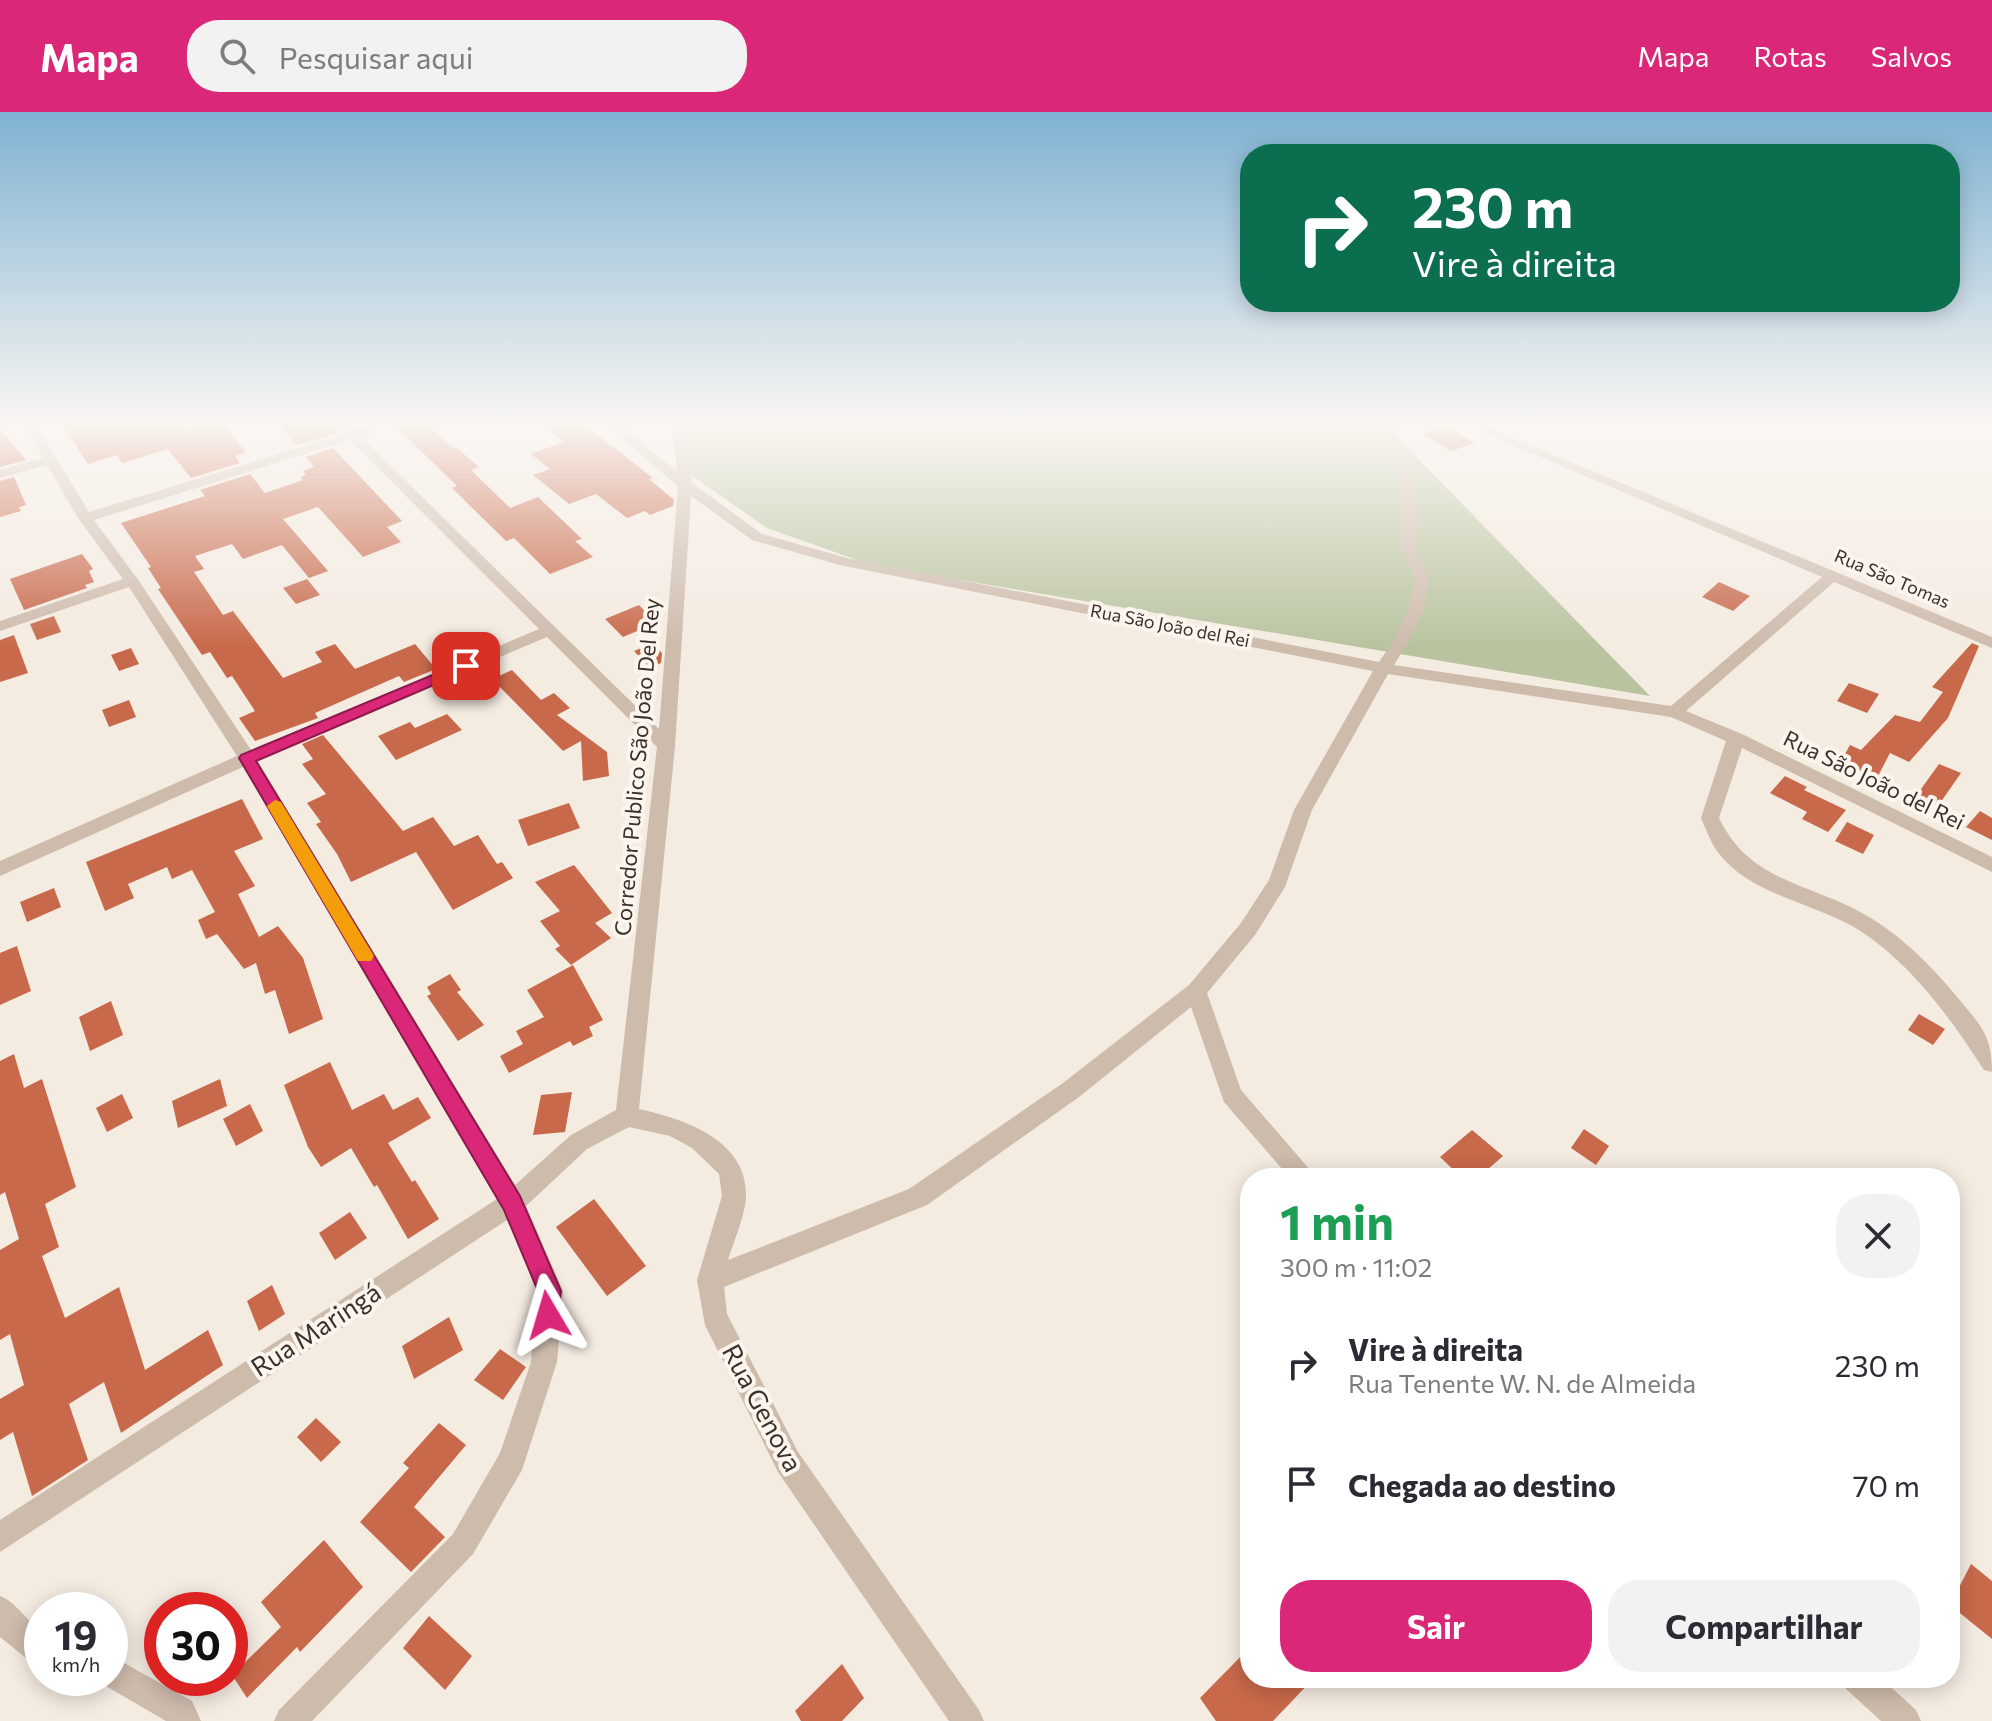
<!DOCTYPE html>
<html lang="pt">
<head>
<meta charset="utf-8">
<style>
  :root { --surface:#fff; --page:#f2f2f3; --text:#2b2b33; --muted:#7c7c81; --accent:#db2777 }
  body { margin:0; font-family:Commissioner,sans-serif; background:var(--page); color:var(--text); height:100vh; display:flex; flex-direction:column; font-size:30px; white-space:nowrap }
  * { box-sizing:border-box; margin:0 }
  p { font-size:26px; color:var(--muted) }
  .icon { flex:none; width:44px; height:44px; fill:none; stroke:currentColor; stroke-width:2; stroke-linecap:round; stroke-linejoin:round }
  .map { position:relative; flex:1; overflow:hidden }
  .panel { position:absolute; left:1240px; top:1056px; width:720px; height:520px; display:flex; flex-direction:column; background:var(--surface); border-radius:32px; box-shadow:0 4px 20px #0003 }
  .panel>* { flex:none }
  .banner { position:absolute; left:1240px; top:32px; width:720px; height:168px; border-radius:32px; box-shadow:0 4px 20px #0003; background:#0b6e4f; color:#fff; overflow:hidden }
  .speed { position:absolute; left:24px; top:1480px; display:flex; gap:16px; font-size:40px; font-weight:700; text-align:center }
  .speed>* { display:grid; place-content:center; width:104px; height:104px; border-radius:50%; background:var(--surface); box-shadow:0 4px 20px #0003; line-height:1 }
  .speed small { font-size:20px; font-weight:400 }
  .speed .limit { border:12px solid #d22; background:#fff; color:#111 }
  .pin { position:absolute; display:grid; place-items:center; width:68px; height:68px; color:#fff; margin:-34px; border-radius:16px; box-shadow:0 4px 12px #0006 }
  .me { position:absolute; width:88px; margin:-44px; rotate:353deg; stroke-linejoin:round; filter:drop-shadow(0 0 6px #0008) }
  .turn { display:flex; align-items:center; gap:28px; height:168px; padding:0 40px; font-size:36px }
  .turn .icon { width:104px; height:104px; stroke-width:2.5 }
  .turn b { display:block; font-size:56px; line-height:68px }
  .round { display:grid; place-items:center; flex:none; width:84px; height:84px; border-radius:32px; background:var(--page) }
  .headline { display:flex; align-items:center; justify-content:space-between; height:136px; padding:0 40px }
  h1 { font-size:48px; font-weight:700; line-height:60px; color:#1e9e55 }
  .action { display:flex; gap:16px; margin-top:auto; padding:16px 40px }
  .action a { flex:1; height:92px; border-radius:32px; background:var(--accent); color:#fff; font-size:32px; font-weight:700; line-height:92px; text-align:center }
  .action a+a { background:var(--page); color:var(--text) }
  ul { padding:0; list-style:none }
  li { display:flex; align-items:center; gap:24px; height:120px; padding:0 40px }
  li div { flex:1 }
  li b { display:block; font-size:30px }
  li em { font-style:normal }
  header { display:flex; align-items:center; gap:48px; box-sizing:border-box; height:112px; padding:0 40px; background:var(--accent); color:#fff }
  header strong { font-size:38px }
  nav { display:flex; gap:44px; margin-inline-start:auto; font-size:28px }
  .search { width:560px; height:72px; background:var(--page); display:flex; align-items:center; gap:20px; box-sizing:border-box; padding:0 28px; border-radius:32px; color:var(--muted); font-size:30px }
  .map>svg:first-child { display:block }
</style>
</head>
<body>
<header>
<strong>Mapa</strong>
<div class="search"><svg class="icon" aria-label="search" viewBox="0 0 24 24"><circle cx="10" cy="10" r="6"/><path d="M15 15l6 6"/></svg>Pesquisar aqui</div>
<nav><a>Mapa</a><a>Rotas</a><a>Salvos</a></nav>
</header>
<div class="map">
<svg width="1992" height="1609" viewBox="0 0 1992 1609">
  <rect width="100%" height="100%" fill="#f4ebe1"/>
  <path fill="#b8c4a0" d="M685 311H1383L1650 584 871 453 767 416 685 359Z"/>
  <path fill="#c8694b" d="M61 311H180L181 317 203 311H221L246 340 235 344 240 351 191 366 168 337 122 351 117 343 88 352Z
    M278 311H331L339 321 297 333Z
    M401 311H426L454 337 457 336 479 355 471 358 510 396 538 385 582 427 575 429 593 445 550 462 514 426 506 429 452 376 457 374 396 315Z
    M540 311H582L653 366 649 367 674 388 673 394 650 403 645 399 627 406 596 382 569 392 533 363 550 357 531 342 564 330Z
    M1447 314 1475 331 1451 339 1422 322Z
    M0 317 26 348 0 355Z
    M333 336 402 409 387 415 401 430 363 445 318 395 283 407 328 459 309 466 282 433 243 447 232 432 195 444 204 457 194 460 223 503 233 499 283 566 322 550 315 540 335 532 355 557 415 532 436 557 404 570 399 564 315 601 318 606 255 629 239 606 255 599 232 564 227 566 210 540 202 543 158 477 161 476 148 456 151 455 121 411 205 384 200 378 250 362 265 381 303 368 300 365 306 363 303 359 314 355 306 345Z
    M14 365 26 393 19 395 21 399 0 405V369Z
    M82 442 93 457 89 459 94 470 85 473 87 476 24 498 10 467Z
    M307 467 320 483 296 492 283 476Z
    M1719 470 1750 484 1733 499 1702 485Z
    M639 493 656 511 623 525 605 507Z
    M54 504 61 520 37 528 30 512Z
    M14 523 28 561 0 570V528Z
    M1972 531 1979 534 1948 606 1909 650 1890 641 1877 666 1840 651 1850 633 1861 638 1895 603 1920 610 1943 580 1932 575Z
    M652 532 662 541 661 551 650 556 634 539Z
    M131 536 139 552 119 559 111 543Z
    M512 558 541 588 554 581 570 596 557 603 607 640 609 664 583 669 581 629 563 639 492 567Z
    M1849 571 1879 582 1867 601 1837 589Z
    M129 588 136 605 109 615 102 598Z
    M447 602 462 618 396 648 378 624 410 610 415 616Z
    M323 623 403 719 433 705 454 734 478 723 497 752 502 750 513 766 453 798 416 740 351 770 337 742 316 712 321 710 307 691 326 682 302 652 313 647 302 632Z
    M1939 652 1961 661 1938 694 1916 684Z
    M1785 664 1807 675 1804 678 1846 698 1828 720 1802 707 1807 700 1770 681Z
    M242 687 263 727 234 739 255 774 238 782 259 825 278 814 303 846 323 907 289 922 275 878 265 882 256 851 244 857 217 822 206 827 198 808 215 800 192 758 172 767 167 755 128 772 134 786 105 799 86 750Z
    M569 691 580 716 528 734 518 708Z
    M1980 699 1992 706V728L1966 715Z
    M1847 710 1874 723 1863 742 1835 729Z
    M574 753 612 801 595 811 611 826 571 853 555 837 560 834 540 809 560 799 535 770Z
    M54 776 61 795 27 810 20 790Z
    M17 834 31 879 0 893V841Z
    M573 853 603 908 589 915 593 924 573 934 570 929 509 961 500 944 523 932 516 919 544 905 527 878Z
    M450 862 461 878 457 880 484 913 458 929 427 884 431 882 427 875Z
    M111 889 123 923 90 939 79 905Z
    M1919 902 1945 917 1933 933 1908 918Z
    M14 942 24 976 42 967 76 1075 45 1092 59 1135 42 1144 65 1206 119 1175 145 1258 208 1218 223 1253 121 1321 104 1270 69 1292 88 1348 32 1384 13 1320 0 1328V1287L24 1273 10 1222 0 1228V1138L19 1127 5 1080 0 1083V949Z
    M330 950 352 998 384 982 393 998 418 985 431 1006 388 1031 412 1070 415 1068 439 1107 408 1127 377 1073 374 1075 351 1036 321 1055 308 1035 284 973Z
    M220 967 227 994 178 1016 172 989Z
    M572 980 565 1020 533 1023 541 983Z
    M122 982 133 1006 107 1020 96 996Z
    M250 992 263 1019 236 1034 223 1007Z
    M1584 1017 1609 1034 1596 1053 1571 1036Z
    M1472 1018 1503 1044 1478 1066H1462L1440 1045Z
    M594 1087 646 1154 607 1184 556 1115Z
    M350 1100 367 1126 335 1148 319 1121Z
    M272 1173 285 1202 259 1219 247 1189Z
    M449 1205 463 1238 414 1267 402 1234Z
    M500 1237 526 1255 503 1288 474 1268Z
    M316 1306 341 1330 321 1350 297 1325Z
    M439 1311 466 1333 414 1395 445 1425 411 1460 360 1410 409 1356 403 1351Z
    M324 1428 363 1475 300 1540 297 1535 247 1586 232 1563 281 1515 261 1490Z
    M1971 1452 1992 1469V1527L1950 1493Z
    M429 1504 472 1544 445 1578 403 1536Z
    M1250 1535V1566H1314L1273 1609H1216L1200 1586Z
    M842 1552 864 1586 842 1609H801L795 1599Z"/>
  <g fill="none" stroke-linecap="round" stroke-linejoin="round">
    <path fill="#cdbbac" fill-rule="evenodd" d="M23 311H35L89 400 344 322 334 311H347L355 318 380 311H398L361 325 659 617 678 374 604 311H617L677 360 672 311H684L692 371 762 422 847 446 1379 550C1394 529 1415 492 1413 465 1412 453 1401 443 1401 431 1401 423 1404 415 1404 406 1404 376 1392 337 1379 311H1391C1405 337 1418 377 1418 407 1418 415 1415 423 1415 432 1416 444 1427 453 1428 467 1430 495 1409 530 1394 553L1671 594 1822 465 1461 311H1477L1992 525V536L1834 470 1686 599 1742 622 1992 745V760L1742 636 1719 706C1750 770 1807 770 1862 801 1900 822 1931 853 1958 886 1981 914 1992 923 1992 960L1984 958C1951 907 1913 854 1862 820 1818 791 1749 784 1717 739 1710 729 1706 717 1701 706L1726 629 1671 605 1388 562 1312 698 1285 775 1255 823 1207 881 1241 978 1317 1066H1290L1224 990 1191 895 1079 985 927 1093 724 1175 727 1202 798 1340 979 1598 984 1609H949L778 1360 705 1213 697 1168 722 1084 719 1062 692 1036 670 1024 629 1015 587 1037 526 1094 563 1179 557 1250 522 1358 473 1442 312 1609H274L279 1598 453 1422 500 1341 531 1250 537 1179 507 1108 0 1440V1408L497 1087 243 655 0 764V749L237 644 129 475 0 519V509L123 467 78 406 47 353 0 366V358L43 346ZM350 328 539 517 251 638 139 469 94 408ZM691 384 752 428 840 453 1373 559 1294 698 1269 768 1241 811 1189 873 1063 971 909 1077 728 1148C734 1128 746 1103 746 1082 746 1027 683 1007 639 997L675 634ZM547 525 657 635 616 998 571 1023 515 1073 257 648Z
      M0 1484C16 1490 27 1509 42 1520V1555L31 1550 0 1525Z
      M110 1543 192 1589 201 1609H166L99 1570 97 1566H110Z
      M1841 1566H1881L1916 1598 1921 1609H1881L1846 1577Z"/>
  </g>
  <linearGradient id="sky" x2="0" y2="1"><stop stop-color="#7eb2d2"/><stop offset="0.58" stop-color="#faf6f2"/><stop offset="1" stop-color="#faf6f2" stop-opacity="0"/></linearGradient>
  <rect width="1992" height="536" fill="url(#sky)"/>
  <path fill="#db2777" stroke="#8e194d" stroke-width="2" d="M466 549 471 551V557L256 649 520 1084 561 1179 556 1211 548 1215 540 1211 536 1203 538 1179 504 1098 239 646 241 643Z"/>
  <path fill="#f59e0b" d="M275 688 281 690 371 839 374 844 371 849H358L267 694Z"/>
  <g text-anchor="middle" stroke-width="8" stroke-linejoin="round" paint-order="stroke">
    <g font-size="18" fill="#3b302b" stroke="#fbf5ee">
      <text transform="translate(1892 467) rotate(23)" y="6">Rua São Tomas</text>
      <text transform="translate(1170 514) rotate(11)" y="6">Rua São João del Rei</text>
    </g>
    <g font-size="22" fill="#3b302b" stroke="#fbf5ee">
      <text transform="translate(637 655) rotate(-85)" y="8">Corredor Publico São João Del Rey</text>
      <text transform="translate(1874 668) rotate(26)" y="8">Rua São João del Rei</text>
    </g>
    <g font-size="26" fill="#3b302b" stroke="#fbf5ee">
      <text transform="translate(316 1218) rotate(-33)" y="9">Rua Maringá</text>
      <text transform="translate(762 1296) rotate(62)" y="9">Rua Genova</text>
    </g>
  </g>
</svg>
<div class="speed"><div>19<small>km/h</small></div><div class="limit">30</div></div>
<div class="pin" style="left:466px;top:554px;background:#d93025"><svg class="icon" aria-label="arrive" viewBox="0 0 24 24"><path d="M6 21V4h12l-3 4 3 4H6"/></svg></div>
<svg class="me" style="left:548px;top:1203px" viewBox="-20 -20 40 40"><path d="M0-17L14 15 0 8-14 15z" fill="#db2777" stroke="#fff" stroke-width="4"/></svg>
<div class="banner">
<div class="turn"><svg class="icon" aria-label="right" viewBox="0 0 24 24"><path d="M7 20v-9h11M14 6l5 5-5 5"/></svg><div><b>230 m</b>Vire à direita</div></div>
</div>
<section class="panel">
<div class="headline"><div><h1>1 min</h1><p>300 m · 11:02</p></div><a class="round"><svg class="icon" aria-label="close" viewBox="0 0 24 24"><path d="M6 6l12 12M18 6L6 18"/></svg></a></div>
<ul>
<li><svg class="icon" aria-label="right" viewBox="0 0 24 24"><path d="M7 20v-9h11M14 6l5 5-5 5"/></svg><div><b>Vire à direita</b><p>Rua Tenente W. N. de Almeida</p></div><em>230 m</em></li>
<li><svg class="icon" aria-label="arrive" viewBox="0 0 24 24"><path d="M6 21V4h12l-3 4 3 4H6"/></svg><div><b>Chegada ao destino</b></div><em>70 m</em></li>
</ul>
<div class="action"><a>Sair</a><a>Compartilhar</a></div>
</section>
</div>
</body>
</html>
